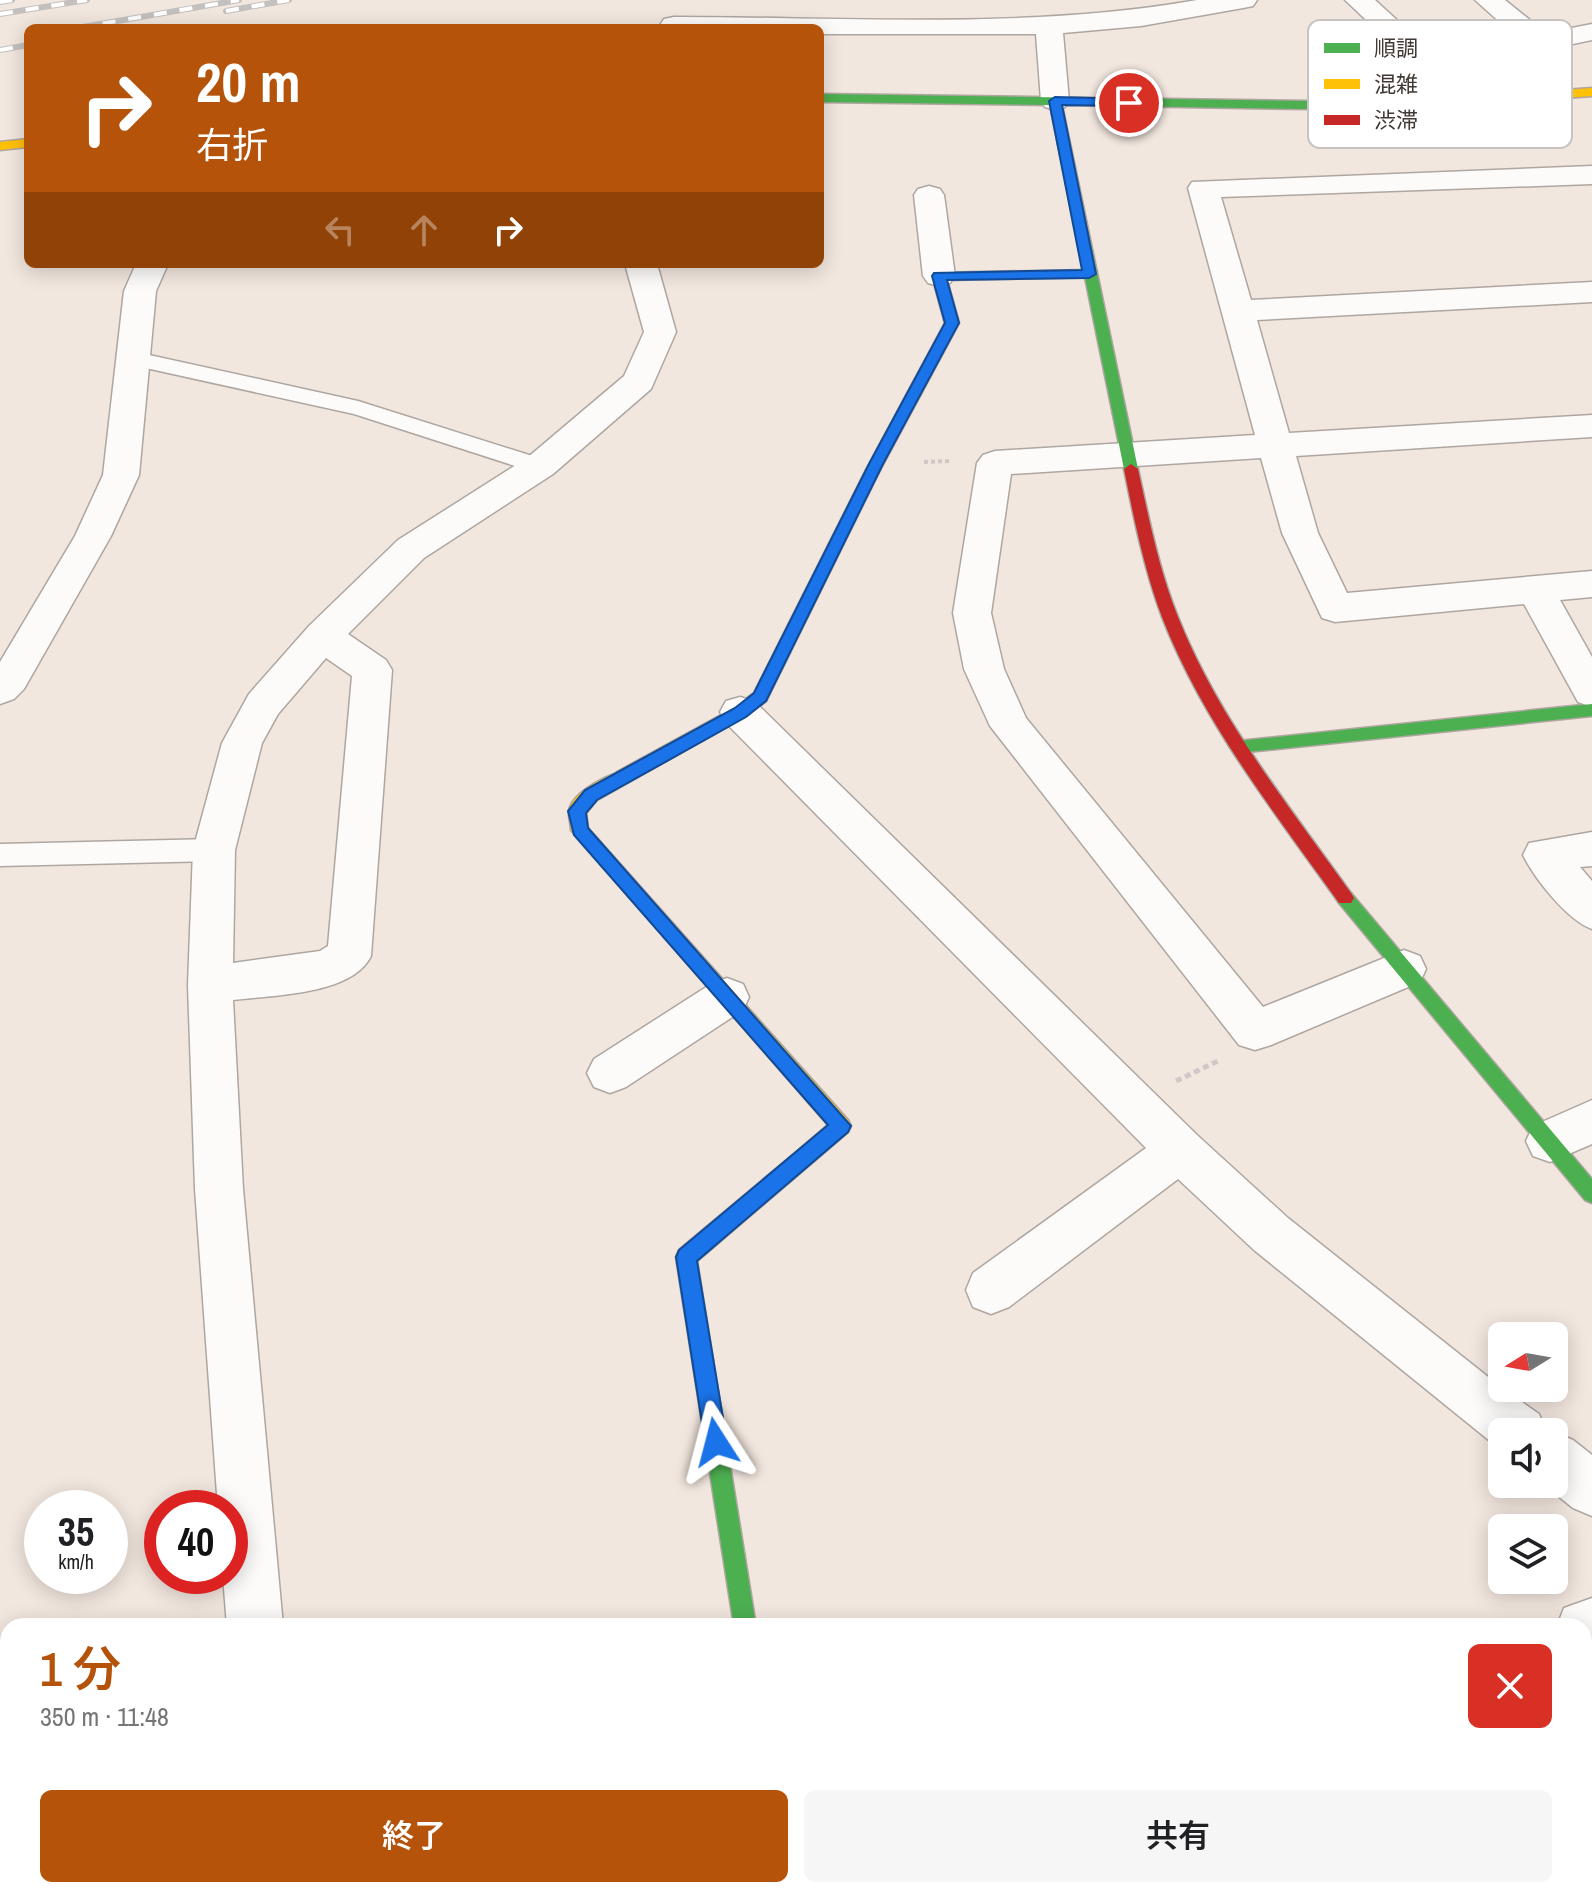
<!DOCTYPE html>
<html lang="ja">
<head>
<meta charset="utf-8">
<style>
  :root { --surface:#fff; --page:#f6f6f6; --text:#202124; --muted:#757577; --accent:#b45309 }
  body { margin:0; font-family:"Archivo Narrow","Noto Sans JP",sans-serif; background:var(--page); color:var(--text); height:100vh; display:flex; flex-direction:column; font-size:30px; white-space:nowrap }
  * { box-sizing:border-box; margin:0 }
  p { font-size:26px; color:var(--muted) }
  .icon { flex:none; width:44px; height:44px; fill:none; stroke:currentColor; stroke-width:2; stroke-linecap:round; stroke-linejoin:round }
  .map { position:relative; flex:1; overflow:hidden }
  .side { position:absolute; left:0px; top:1618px; width:1592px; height:280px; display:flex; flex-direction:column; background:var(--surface); border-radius:24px 24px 0 0; box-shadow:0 4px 20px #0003 }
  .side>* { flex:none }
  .top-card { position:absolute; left:24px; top:24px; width:800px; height:244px; border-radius:12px; box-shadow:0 4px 20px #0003; background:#b45309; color:#fff; overflow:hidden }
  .needle { width:52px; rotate:259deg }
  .controls { position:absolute; left:1488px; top:1322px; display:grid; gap:16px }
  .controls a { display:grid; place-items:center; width:80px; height:80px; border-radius:12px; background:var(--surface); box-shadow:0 4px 20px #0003; font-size:40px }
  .speed { position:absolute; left:24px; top:1490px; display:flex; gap:16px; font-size:40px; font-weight:700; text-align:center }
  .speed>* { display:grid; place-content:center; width:104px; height:104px; border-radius:50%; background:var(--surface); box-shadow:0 4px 20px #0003; line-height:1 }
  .speed small { font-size:20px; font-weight:400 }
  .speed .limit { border:12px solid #d22; background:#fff; color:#111 }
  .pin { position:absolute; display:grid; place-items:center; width:68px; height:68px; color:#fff; margin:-34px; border:4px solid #fff; border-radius:50%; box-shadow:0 2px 8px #0007 }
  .me { position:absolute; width:88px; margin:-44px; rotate:351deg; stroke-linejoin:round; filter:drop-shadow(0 0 6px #0008) }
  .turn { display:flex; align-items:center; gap:28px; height:168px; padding:0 40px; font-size:36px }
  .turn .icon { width:104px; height:104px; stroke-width:2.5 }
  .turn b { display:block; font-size:56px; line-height:68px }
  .lanes { display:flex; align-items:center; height:76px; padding:0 40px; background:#0003; justify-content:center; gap:40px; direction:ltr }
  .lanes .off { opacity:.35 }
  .round { display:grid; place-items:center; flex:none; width:84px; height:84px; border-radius:12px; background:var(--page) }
  .headline { display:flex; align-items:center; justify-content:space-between; height:136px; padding:0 40px }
  h1 { font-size:48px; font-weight:600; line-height:60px; color:var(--accent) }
  .cta { display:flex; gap:16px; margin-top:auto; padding:16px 40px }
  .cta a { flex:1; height:92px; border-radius:12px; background:var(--accent); color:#fff; font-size:32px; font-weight:600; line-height:92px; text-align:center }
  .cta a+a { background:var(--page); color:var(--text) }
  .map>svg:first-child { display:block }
</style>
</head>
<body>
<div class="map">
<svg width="1592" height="1898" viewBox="0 0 1592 1898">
  <rect width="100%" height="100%" fill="#f2e7df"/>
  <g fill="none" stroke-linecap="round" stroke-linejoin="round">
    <g stroke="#aea6a0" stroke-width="3">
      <path id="lane" d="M131 351 358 401 548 461 551 466 548 471 540 474 354 414 123 363 120 358 123 353Z
        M214 839 224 842 227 850 224 858 214 861 0 866V844Z"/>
    </g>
    <g stroke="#aea6a0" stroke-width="3">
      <path id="street" d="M1197 0H1257L1253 6 1243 8 1141 26 1063 33 1069 101 1065 107 1055 110 1045 107 1041 101 1036 34H820V28H662L660 25 664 19 674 17C846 17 1027 30 1197 0Z
        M1345 0H1375L1458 76 1477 102 1473 108 1463 111 1453 108 1438 88Z
        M1475 0H1505L1546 33 1592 24V40L1540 51 1530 49Z
        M1592 166V184L1221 197 1251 300 1592 282V302L1257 320 1289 433 1592 415V437L1296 456 1318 533 1347 593 1592 571V597L1560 600 1592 657V707L1578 702 1524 604 1335 622 1322 618 1282 533 1261 458 1011 474 991 613 1004 669 1026 718 1263 1007 1404 950 1420 956 1426 969 1420 982 1271 1045 1255 1050 1239 1045 990 726 964 669 953 613 977 463 983 455 995 451 1255 435 1188 188 1192 182Z
        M929 186 940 189 944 195 955 276 950 283 939 286 928 283 923 276 914 195 918 189Z
        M136 264H168L156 291 139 475 111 536 24 689 14 699 0 704V662L75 536 103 475 124 291Z
        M625 264H657L676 332 651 389 553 474 424 558 348 634 386 660 392 670 371 956C352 995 273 995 233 1000L243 1189 283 1626H227L223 1576H230V1508H218L195 1189 188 985 193 850 222 743 249 694 309 626 398 540 527 458 624 376 644 332ZM326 658 352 676 328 946 320 951 233 963 235 850 262 743 278 714Z
        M740 697 754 701 1197 1135 1288 1218 1502 1388 1539 1414 1546 1432H1502L1501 1450 1254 1250 1178 1179 1009 1307 991 1314 973 1307 966 1290 973 1273 1146 1148 726 723 720 712 726 701Z
        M1592 832V866L1580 867 1592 881V929C1567 920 1535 879 1523 855L1529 843Z
        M727 978 743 984 749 997 743 1010 626 1087 610 1093 594 1087 587 1073 594 1059 711 984Z
        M1592 1100V1144L1550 1162 1533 1156 1526 1141 1533 1126Z
        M1554 1432 1573 1440 1592 1455V1516L1573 1508 1543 1484H1554Z
        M1592 1598V1654L1584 1656V1626H1557L1564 1608Z
        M247 1890H386L383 1898H248Z
        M658 1890H718L719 1898H659Z
        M1381 1890H1441L1444 1898H1384Z"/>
    </g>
    <g stroke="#aea6a0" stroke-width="3">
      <path id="fast" d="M820 94 1308 101 1483 96 1489 100 1483 104 1308 109 1062 105 1138 469 1131 474 1124 469 1050 105 820 102Z
        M873 465 880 470 766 701 746 716 629 782H617L615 777 617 772 734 708 754 693 866 470Z
        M1592 704V716L1238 753 1230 747 1238 741Z
        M1345 891 1351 893 1592 1179V1203L1585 1200 1339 903 1336 898 1339 893Z
        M807 1146 814 1149 817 1155 814 1161 697 1261 756 1626H734L676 1257 679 1250 800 1149Z"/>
    </g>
    <g stroke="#aea6a0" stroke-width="3">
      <path id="slow" d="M1592 88V96L1483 104 1477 100 1483 96Z
        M28 139V147L0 150V142Z
        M623 771 629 772 631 777 629 782 597 800 586 813 588 828 848 1120 851 1126 848 1132 814 1161 807 1164 800 1161 797 1155 800 1149 828 1125 571 830C571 824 568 815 569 810 574 791 606 776 623 771Z"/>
    </g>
    <g stroke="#aea6a0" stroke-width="3">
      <path id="jam" d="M1089 270 1094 271V277L947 280 959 323 880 470 878 473H868L866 470 945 323 932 276 934 273Z
        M1131 464 1138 469C1149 519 1159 570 1178 617 1218 718 1289 806 1351 893L1354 898 1351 903H1339C1275 813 1202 721 1162 617 1144 569 1134 519 1124 469Z"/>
    </g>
    <path stroke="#cec9c6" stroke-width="4" stroke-dasharray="4 3" stroke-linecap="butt" d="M924 462 950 461"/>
    <path stroke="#cec9c6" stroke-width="5" stroke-dasharray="6 4" stroke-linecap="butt" d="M1176 1081 1218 1061"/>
    <use href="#lane" fill="#fdfbfa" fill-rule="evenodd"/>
    <use href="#street" fill="#fdfbfa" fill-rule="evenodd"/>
    <use href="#fast" fill="#4caf50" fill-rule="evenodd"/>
    <use href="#slow" fill="#ffc107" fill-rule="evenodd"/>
    <use href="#jam" fill="#c62828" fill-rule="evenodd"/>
    <g stroke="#c3c0be" stroke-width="6">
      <path id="rail" d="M0 2 12 0
        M226 11 289 0
        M0 14 87 0
        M77 28 239 0
        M0 50 28 45"/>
    </g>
    <use href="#rail" stroke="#fff" stroke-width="4" stroke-dasharray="13" stroke-linecap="butt"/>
  </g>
  <path fill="#1a73e8" stroke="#114b97" stroke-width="2" d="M1055 97 1129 99 1135 103 1129 106 1062 105 1096 274 1089 278 947 280 959 323 883 464 766 701 746 717 597 800 586 813 588 828 851 1126 848 1132 697 1261 727 1442 724 1449 716 1452 708 1449 705 1442 676 1257 679 1250 828 1125 574 835 568 811 585 790 735 708 754 693 869 464 945 323 932 276 934 273 1082 270 1049 101Z"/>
  <rect x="1308" y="20" width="264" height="128" rx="12" fill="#fff" stroke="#c6c4c2" stroke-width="2"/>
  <rect x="1324" y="43" width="36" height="10" fill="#4caf50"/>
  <rect x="1324" y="79" width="36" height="10" fill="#ffc107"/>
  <rect x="1324" y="115" width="36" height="10" fill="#c62828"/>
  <g font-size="22" fill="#423934">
    <text x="1374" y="56">順調</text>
    <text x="1374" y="92">混雑</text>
    <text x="1374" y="128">渋滞</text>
  </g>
</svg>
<div class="controls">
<a><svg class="needle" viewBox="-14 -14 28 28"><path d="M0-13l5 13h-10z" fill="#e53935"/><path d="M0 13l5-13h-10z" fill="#757577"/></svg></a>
<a><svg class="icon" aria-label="sound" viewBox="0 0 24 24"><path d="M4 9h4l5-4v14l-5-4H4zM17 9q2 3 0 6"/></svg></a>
<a><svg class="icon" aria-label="layers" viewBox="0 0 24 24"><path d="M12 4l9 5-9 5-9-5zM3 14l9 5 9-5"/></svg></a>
</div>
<div class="speed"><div>35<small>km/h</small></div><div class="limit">40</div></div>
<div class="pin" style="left:1129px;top:103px;background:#d93025"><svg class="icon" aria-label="arrive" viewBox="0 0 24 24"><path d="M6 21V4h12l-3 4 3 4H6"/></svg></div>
<svg class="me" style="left:716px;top:1442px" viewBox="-20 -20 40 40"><path d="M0-17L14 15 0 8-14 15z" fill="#1a73e8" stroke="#fff" stroke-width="4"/></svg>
<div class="top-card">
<div class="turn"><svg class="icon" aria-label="right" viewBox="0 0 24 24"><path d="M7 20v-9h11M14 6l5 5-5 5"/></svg><div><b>20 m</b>右折</div></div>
<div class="lanes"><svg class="icon off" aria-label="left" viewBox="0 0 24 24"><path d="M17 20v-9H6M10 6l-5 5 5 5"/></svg><svg class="icon off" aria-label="ahead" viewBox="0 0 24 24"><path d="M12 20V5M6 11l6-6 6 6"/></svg><svg class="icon" aria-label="right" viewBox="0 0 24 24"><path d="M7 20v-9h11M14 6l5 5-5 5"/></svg></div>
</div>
<section class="side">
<div class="headline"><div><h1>1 分</h1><p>350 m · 11:48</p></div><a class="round" style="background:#d93025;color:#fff"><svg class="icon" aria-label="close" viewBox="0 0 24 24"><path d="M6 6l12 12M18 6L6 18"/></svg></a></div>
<div class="cta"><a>終了</a><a>共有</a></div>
</section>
</div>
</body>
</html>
